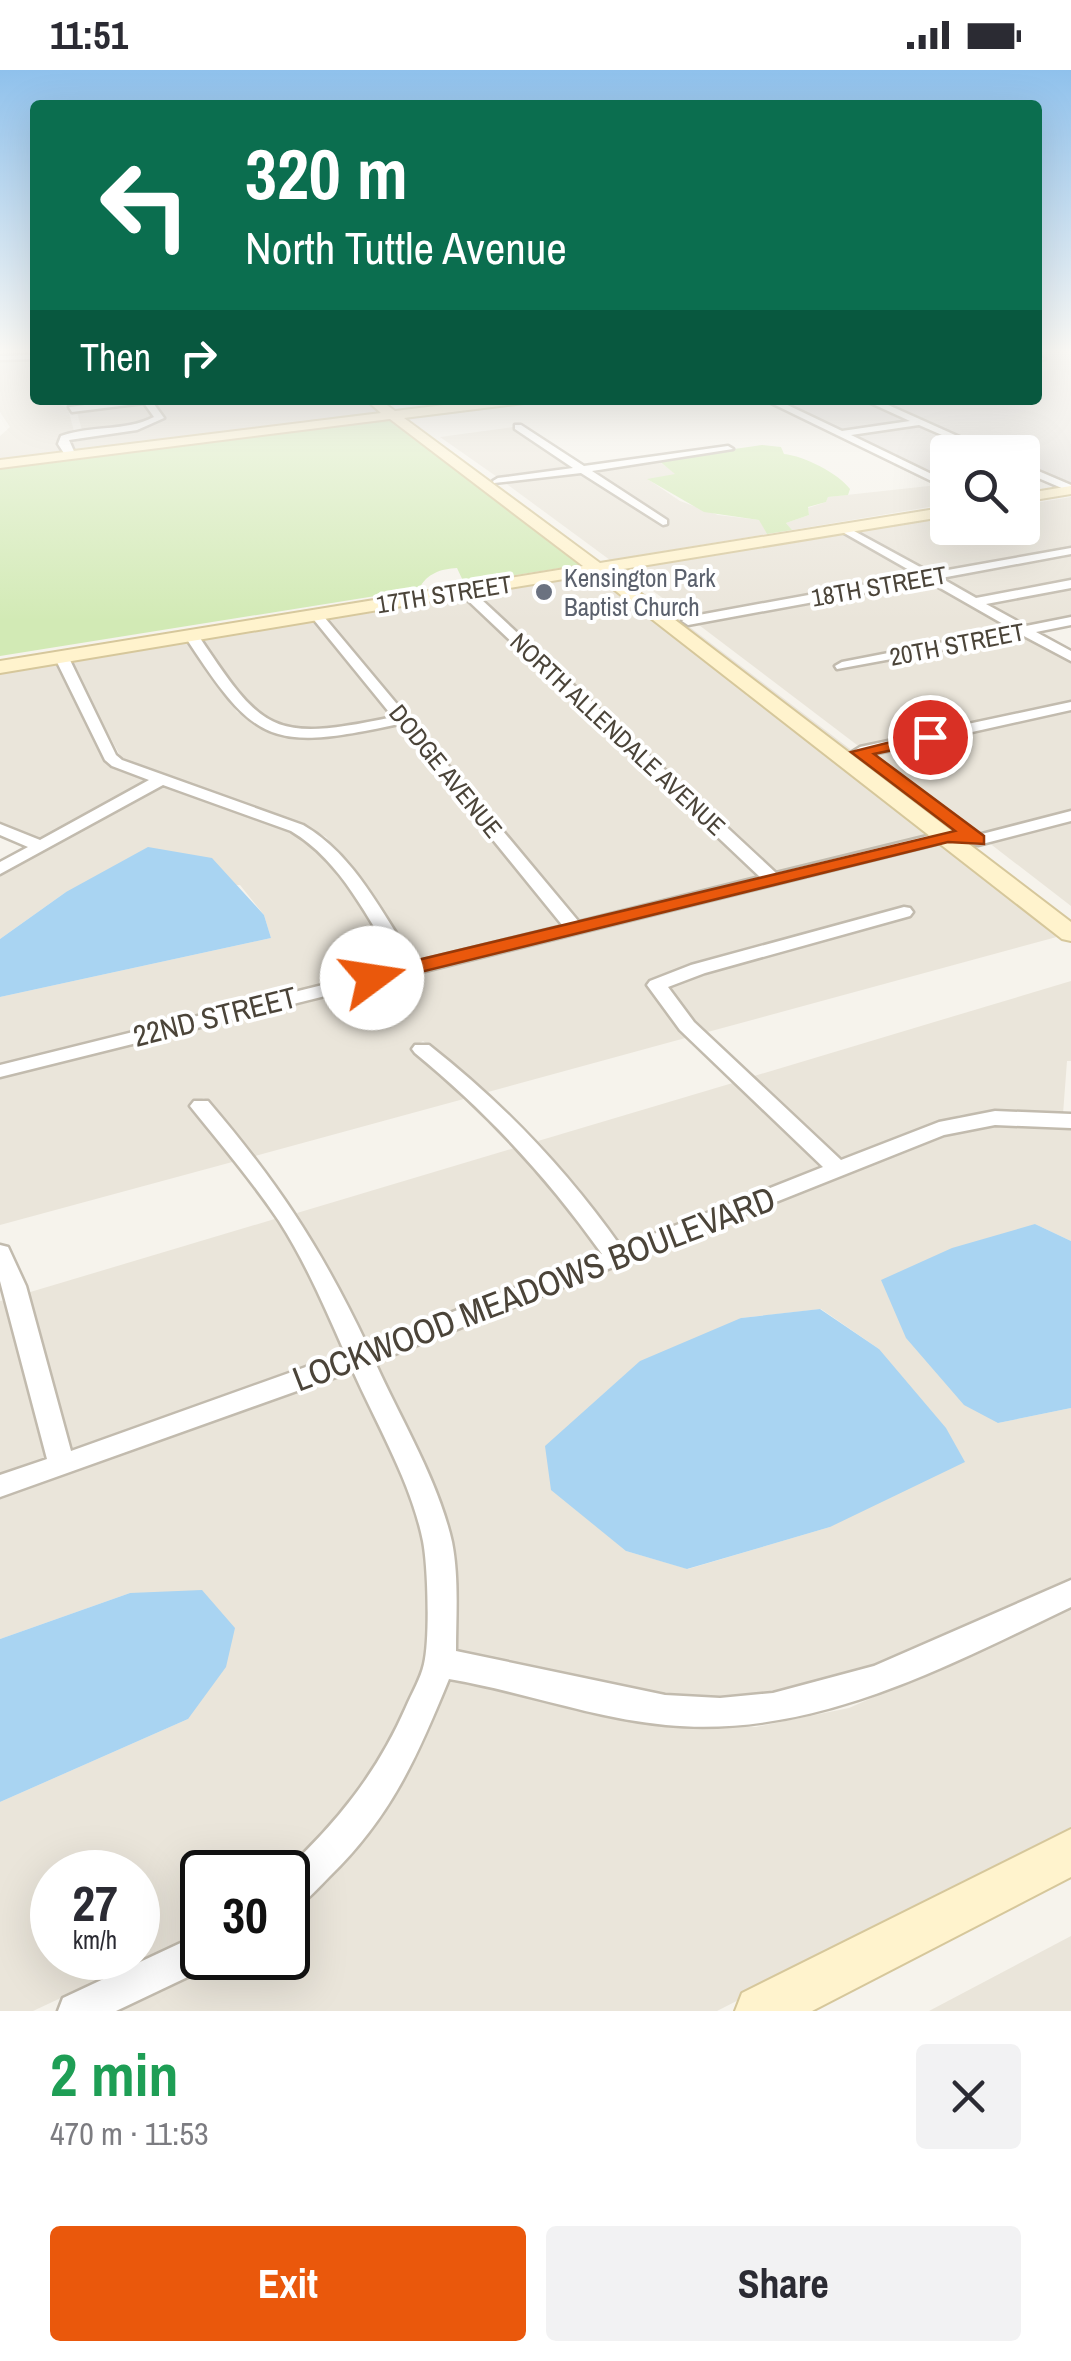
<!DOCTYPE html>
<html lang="en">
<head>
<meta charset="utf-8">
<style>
  :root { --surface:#fff; --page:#f2f2f3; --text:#2b2b33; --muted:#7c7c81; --accent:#ea580c }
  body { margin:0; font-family:"Archivo Narrow",sans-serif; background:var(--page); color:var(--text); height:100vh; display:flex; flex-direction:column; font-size:38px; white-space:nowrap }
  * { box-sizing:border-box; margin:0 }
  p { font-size:32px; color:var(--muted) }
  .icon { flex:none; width:55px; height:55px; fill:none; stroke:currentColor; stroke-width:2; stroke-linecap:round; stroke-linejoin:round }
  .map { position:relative; height:1941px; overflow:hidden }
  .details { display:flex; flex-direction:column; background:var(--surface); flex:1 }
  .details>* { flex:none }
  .banner { position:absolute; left:30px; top:30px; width:1012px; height:305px; border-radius:10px; box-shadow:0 10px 40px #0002; background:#0b6e4f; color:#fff; overflow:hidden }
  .buttons { position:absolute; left:930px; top:365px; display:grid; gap:20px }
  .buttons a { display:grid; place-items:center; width:110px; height:110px; border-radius:10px; background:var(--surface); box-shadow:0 10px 40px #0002; font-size:50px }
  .speed { position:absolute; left:30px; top:1780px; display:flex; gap:20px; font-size:50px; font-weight:700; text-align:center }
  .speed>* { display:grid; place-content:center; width:130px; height:130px; border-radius:50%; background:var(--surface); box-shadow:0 10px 40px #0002; line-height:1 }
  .speed small { font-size:25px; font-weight:400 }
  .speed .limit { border:5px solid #111; border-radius:15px; background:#fff; color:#111 }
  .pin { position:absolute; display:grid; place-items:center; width:85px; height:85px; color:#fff; margin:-42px; border:5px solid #fff; border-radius:50%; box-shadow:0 2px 10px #0007 }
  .me { position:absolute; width:110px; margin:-55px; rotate:76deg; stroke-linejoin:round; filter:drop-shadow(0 0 8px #0008) }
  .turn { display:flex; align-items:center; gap:35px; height:210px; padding:0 50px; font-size:45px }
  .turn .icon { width:130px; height:130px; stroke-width:2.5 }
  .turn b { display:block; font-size:70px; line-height:85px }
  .then { display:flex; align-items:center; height:95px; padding:0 50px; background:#0003; gap:20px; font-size:38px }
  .round { display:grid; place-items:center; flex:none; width:105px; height:105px; border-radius:10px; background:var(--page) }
  .headline { display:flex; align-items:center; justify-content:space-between; height:170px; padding:0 50px }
  h1 { font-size:60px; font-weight:700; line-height:75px; color:#1e9e55 }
  .primary-button { display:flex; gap:20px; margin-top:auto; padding:20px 50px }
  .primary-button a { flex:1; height:115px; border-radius:10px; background:var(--accent); color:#fff; font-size:40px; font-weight:700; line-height:115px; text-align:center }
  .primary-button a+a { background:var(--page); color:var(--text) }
  .status { display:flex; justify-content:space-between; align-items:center; height:70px; padding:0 50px; background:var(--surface); direction:ltr }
  .status svg { height:28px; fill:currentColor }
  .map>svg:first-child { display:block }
</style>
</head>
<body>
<div class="status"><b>11:51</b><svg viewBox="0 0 49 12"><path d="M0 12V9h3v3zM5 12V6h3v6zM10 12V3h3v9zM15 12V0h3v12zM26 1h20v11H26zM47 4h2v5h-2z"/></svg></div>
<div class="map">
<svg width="1071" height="1941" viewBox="0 0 1071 1941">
  <rect width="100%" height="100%" fill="#f6f3ec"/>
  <path fill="#eae5da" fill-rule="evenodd" d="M35 288V330H52L68 339 74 361 60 368 59 375 65 385 0 392V366L10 357 0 342V289Z
    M151 330H363L384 346 74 384 68 368 149 356 162 350 163 344Z
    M143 331 155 348 126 357 82 360 76 339Z
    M514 357 577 398 500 409 440 367Z
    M658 391 677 404 649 410 680 431 718 445 760 450 767 464 610 490 504 412 581 401 662 454 669 452 589 400Z
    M938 415 947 419V434L792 460 786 453 809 445 808 438 826 432 828 427Z
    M1071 427V479L930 504 856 462 947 447 948 458H1022L1023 435Z
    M848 464 921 506 690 548 624 500Z
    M1071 484V512L976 529 937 508Z
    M615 502 683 552 962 764 951 763 609 503Z
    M599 504 937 764 774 803 474 525Z
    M928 509 1071 591V632L861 678 695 552Z
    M1071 517V548L1024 557 983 534Z
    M465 526 761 806 578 852 326 549Z
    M316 551 396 648 314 661 280 656 244 633 200 570Z
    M189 571 237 642 272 661 314 668 400 653 564 855 413 892 344 788 326 767 301 755 123 691 69 591Z
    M57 593 104 689 120 701 149 712 42 771 0 754V603Z
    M1071 640V742L978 765 869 684Z
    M160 716 303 766 330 791 398 896 0 995V927L271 868 264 845 240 815 66 822 0 869V804Z
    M1071 751V836L988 772Z
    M946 771 1064 865 704 963 667 917 703 903 914 844 905 837 694 894 646 913 689 967 488 1022 423 971 410 979 471 1027 255 1086 204 1028 189 1035 236 1091 0 1155V1007Z
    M1071 911V991H1067L1063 1044 1019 1040 960 1045 839 1090 751 1007Z
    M736 1012 824 1096 621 1178 580 1119 538 1071Z
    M999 1054 1071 1058V1171L1035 1154 998 1353 1071 1338V1508L835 1611 747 1629 662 1627 454 1582 456 1543 374 1294 955 1061ZM821 1239 879 1279 830 1457 688 1499 626 1481 741 1248Z
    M521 1076 604 1184 366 1277 333 1206 297 1143Z
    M278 1148 314 1212 346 1285 71 1382 27 1223Z
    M6 1230 48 1390 0 1406V1231Z
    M354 1302 412 1429 425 1472 430 1507 427 1589 387 1681 374 1704 288 1803 202 1802V1862L33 1941H0V1732L188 1649 130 1523 0 1569V1427ZM52 1802H138V1888H52Z
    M1071 1539V1761L717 1941H118L226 1888H288V1844L312 1823 377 1751 397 1722 448 1608 663 1654 756 1657 849 1638Z
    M1071 1866V1941H929Z"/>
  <path fill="#e6e2dd" d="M1038 280H1071V414L1023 395 1022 382H993L873 330H1038V289H1044L1038 286Z
    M774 330H865L913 352 840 362Z
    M919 354 984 382H948L947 414 845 364Z"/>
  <path fill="#d2eab5" d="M391 348 586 494 464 513 457 498C441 499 427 503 419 519L0 586V395Z
    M762 375 781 377 784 384C804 386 838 403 850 419L848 425 828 427 826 432 808 437 809 445 786 453 792 460 767 464 759 450 704 442 647 409 675 404 658 390Z"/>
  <path fill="#a9d4f2" d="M148 777 212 788 264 845 271 868 0 927V869L66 822Z
    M1035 1154 1071 1171V1338L998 1353 964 1335 906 1268 881 1210 952 1178Z
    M820 1239 879 1279 946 1358 965 1392 830 1457 687 1499 626 1481 551 1420 545 1376 640 1291 741 1248Z
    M202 1520 235 1558 226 1597 188 1649 0 1732V1569L130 1523Z"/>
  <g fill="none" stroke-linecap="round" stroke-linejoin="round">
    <g stroke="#c2bbae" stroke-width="5">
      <path id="street" d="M35 285V289L0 290V286Z
        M1038 286 1045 289 1038 291Z
        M124 330H151L164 348 137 360 69 370 76 386 67 388 58 374 61 366C91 355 125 362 154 347L144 333 72 342 69 337Z
        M765 330H777L842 361 910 351 864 330H877L993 382H981L919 355 851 365 948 412V419Z
        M515 355H521L584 396 728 376 733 379 592 401 667 450V454L663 455 581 403 494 413 493 411 498 408 573 398 515 359Z
        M1022 394 1071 415V422L1022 401Z
        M843 455 931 503 1071 478V484L941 508 976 528 1071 510V518L986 534 1026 556 1071 547V555L1036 562 1071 581V591L1022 565 837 599 835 596 842 592 1012 559 928 511 688 555 682 551 688 547 918 505 839 460V456Z
        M460 517H468L776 803 948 761 978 765 1071 741V751L978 775 948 771 0 1007V995L399 896C366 848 343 792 291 761L163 715 0 804V792L28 777 0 765V754L40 770 149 710 112 696 105 690 54 586 56 583 68 586 116 685 122 690 303 755C356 786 381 843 415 892L563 856 399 654C269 682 255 674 184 565L186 562H196C263 662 270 673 393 647L310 545 320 542 579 852 760 807 460 523Z
        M1071 632V640L860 687 852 682 860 677Z
        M904 837 910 838 913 842 910 846 705 903 668 917 694 952 841 1090 939 1052 995 1041 1071 1044V1058L995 1055 944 1065 375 1292C401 1350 438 1410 452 1472 459 1508 456 1545 456 1581L665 1625 720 1628 773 1623 874 1596 1071 1510V1537C943 1598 812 1669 666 1655 592 1648 521 1621 449 1609 417 1687 391 1747 329 1807 316 1820 305 1834 288 1840V1802H284C337 1753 377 1703 406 1637 412 1623 421 1608 424 1594 430 1569 428 1497 423 1471 411 1412 377 1355 353 1301L0 1427V1405L47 1389 0 1211V1175L8 1177 26 1216 71 1381 345 1283C325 1238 306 1193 279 1151 253 1112 223 1077 194 1041L190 1036 194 1031H208C278 1113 321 1178 367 1275L602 1184C548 1108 487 1042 415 983L412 979 415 975H429C504 1034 566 1099 621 1177L823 1097 680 960 647 915 650 911 691 895Z
        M202 1863V1888H217L215 1894 116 1941H58L63 1928Z"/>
    </g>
    <g stroke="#d6c79b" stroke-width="4">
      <path id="secondary" d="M366 330H380L395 341 484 330H548L404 348 600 493 948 437V446L611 501 1071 852V871L1062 869 594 504 0 603V591L583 496 390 349 0 398V390L381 343Z
        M1071 416V424L1022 432V424Z
        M1071 1759V1807L812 1941H735L742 1923Z"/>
    </g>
    <use href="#street" fill="#fff" fill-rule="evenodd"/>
    <use href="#secondary" fill="#fff3cd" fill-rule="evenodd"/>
  </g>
  <linearGradient id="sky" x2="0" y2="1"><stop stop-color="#8fc1ec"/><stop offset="0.51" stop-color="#fbfaf6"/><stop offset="1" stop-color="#fbfaf6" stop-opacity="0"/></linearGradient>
  <rect width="1071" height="551" fill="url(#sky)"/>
  <path fill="#ea580c" stroke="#983908" stroke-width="2.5" d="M930 662 938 667 936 671 874 684 984 766V774L948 772 372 914 361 908 372 901 955 761 851 682Z"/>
  <circle fill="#6b7280" stroke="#fff" stroke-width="4" cx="544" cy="522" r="10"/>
  <g text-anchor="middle" stroke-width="8" stroke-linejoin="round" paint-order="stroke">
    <g font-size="25" fill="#5b616d" stroke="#fff" text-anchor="start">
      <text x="564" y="517">Kensington Park<tspan x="564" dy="29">Baptist Church</tspan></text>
    </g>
    <g font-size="25" fill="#4b4439" stroke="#fff">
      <text transform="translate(879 516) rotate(-10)" y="9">18TH STREET</text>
      <text transform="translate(444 524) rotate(-9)" y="9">17TH STREET</text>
      <text transform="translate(957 574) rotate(-11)" y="9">20TH STREET</text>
      <text transform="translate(618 664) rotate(43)" y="9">NORTH ALLENDALE AVENUE</text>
      <text transform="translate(446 701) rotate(51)" y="9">DODGE AVENUE</text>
    </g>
    <g font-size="30" fill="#4b4439" stroke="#fff">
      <text transform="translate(215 947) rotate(-14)" y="10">22ND STREET</text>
    </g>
    <g font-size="35" fill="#4b4439" stroke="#fff">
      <text transform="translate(534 1219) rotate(-21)" y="12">LOCKWOOD MEADOWS BOULEVARD</text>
    </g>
  </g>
</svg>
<div class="buttons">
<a><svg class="icon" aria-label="search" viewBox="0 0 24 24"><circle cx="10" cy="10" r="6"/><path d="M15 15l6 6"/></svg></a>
</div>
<div class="speed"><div>27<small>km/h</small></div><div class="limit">30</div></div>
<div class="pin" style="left:930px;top:667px;background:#d93025"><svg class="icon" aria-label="arrive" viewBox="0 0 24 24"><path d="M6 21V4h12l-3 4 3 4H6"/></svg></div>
<svg class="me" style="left:372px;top:908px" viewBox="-20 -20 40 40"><circle r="19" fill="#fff"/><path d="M0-13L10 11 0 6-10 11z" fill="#ea580c"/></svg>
<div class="banner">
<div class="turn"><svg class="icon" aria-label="left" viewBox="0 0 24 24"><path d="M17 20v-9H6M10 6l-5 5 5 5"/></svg><div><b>320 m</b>North Tuttle Avenue</div></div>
<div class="then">Then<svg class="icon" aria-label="right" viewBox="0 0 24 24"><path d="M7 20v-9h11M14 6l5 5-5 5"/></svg></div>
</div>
</div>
<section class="details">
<div class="headline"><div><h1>2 min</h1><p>470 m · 11:53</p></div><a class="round"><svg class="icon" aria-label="close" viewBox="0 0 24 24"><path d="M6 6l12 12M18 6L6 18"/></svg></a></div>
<div class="primary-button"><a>Exit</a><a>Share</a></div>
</section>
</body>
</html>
